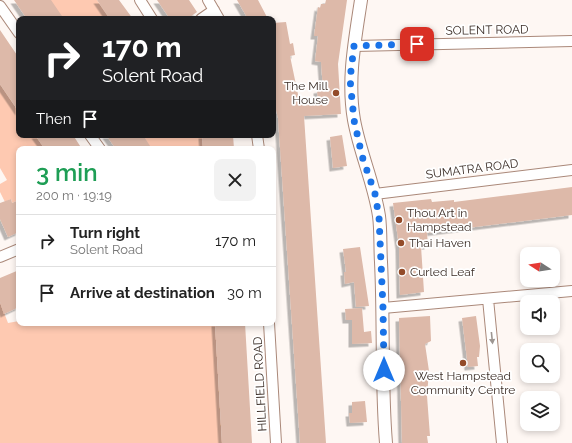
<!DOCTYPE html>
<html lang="en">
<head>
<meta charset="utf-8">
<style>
  :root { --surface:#fff; --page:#f2f2f2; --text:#222; --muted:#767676; --line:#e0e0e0 }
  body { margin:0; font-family:Raleway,sans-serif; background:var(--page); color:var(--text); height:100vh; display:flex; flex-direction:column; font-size:15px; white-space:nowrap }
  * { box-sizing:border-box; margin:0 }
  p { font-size:13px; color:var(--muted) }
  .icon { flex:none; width:22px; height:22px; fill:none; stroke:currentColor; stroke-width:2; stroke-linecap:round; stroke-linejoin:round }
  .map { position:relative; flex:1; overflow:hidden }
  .panel { position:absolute; left:16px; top:146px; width:260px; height:180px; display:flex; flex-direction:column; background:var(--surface); border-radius:8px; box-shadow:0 2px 6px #0003 }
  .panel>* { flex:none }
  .banner { position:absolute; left:16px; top:16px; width:260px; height:122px; border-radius:8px; box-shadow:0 2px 6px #0003; background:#202124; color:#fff; overflow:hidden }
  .needle { width:26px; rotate:282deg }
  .fabs { position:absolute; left:520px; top:247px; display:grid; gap:8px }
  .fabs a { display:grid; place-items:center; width:40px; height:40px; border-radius:8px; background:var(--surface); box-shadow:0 2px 6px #0003; font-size:20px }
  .pin { position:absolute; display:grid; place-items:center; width:34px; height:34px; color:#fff; margin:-17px; border-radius:8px; box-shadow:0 2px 6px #0006 }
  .me { position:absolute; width:44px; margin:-22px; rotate:0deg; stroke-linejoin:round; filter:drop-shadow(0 0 3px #0008) }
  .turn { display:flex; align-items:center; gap:14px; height:84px; padding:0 20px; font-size:18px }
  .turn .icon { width:52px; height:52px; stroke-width:2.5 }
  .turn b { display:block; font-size:28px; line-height:34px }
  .then { display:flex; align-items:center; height:38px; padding:0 20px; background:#0003; gap:8px; font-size:15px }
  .round { display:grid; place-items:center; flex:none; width:42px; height:42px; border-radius:8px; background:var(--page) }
  .head { display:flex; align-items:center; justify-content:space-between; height:68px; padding:0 20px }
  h1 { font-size:24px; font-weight:600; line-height:30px; color:#1e9e55 }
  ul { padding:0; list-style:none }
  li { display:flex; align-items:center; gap:12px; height:52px; padding:0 20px; border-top:1px solid var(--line) }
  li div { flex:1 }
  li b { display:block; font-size:15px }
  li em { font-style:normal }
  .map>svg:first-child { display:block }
</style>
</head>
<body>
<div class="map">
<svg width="572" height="443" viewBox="0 0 572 443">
  <defs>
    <filter id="shadow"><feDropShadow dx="-3.5" dy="3.5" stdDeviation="0" flood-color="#0004"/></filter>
  </defs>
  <rect width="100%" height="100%" fill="#fef7f3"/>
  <path fill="#fec9b1" d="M49 0H97L110 19H59Z
    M0 84 19 112V135H35L45 149H19V200L12 203 11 199 5 202 0 192V184L7 180 0 168Z
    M143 135H202L203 149H151Z
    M0 302 8 323 19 321V323H215L222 443H0Z"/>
  <path fill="#ddb9a9" filter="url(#shadow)" d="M14 0H51L64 19H27Z
    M97 0H119L133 19H110Z
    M157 0H189L197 12 187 19H170Z
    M237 0H258L268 19H248Z
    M326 0H347L338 64 341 114 304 116 326 443H300L278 118 273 97V23L286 22 290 44 293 43 295 55 290 56 300 104 307 103 308 107V103L318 102 317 90 323 89 321 62 315 61 318 36H314L318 7 320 8 321 4H325Z
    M0 30 19 58V112L0 84Z
    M35 135H73L82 149H45Z
    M106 135H143L152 149H116Z
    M202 135H233L234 149H203Z
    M342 135 347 166 333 168 330 137Z
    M572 187V215L427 233 428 246H421L424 292 400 295 399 246 393 203 431 199 432 202 454 200V202Z
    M11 199 12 203 19 200V232L8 237 0 219V203Z
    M360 247 369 306 356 307 354 282 345 284 344 272H346L343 249Z
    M19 270V307L4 314 0 302V278Z
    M362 308 364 332 371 331 372 343 352 344V320H346L345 309Z
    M430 316 431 341 425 344 429 371 427 396 430 436H427L428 443H402L399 318Z
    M476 316 480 346 479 357H477L478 366 468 367 462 318Z
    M215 323H245L252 443H222Z
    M365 401 367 422 350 423 349 413H352V402Z"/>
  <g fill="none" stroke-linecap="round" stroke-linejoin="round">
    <g stroke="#aa8879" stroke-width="12">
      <path id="minor" d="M140 0 152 19
        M208 0 219 19
        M0 6 19 33
        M201 19 214 10
        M354 46 572 41
        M90 135 100 149
        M257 135 259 149
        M375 194 572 170
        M0 257 19 249
        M488 299 502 443
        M383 308 572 291
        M269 323 276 443"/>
    </g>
    <g stroke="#aa8879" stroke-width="14">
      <path id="tertiary" d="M361 0C355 40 347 80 354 120 360 153 374 183 379 216 381 231 380 247 381 262 384 322 381 383 386 443"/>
    </g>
    <use href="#minor" stroke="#fff" stroke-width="10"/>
    <use href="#tertiary" stroke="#fff" stroke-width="12"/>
  </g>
  <defs><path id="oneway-solid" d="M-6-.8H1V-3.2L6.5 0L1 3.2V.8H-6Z"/></defs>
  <use fill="#9d9692" href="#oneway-solid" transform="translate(492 338) rotate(84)"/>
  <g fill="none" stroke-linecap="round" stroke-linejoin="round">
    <path stroke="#1a73e8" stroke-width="7" stroke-dasharray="0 12.6" d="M384 370 383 308 379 217 375 194 362 156 354 120 350 79 354 46 417 44"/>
  </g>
  <g fill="#934b29" stroke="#fff" stroke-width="1.5">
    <circle cx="336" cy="93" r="4"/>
    <circle cx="399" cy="220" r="4"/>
    <circle cx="401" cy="243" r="4"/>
    <circle cx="402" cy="272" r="4"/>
    <circle cx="463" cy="363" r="4"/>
  </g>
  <g text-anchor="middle" stroke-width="3.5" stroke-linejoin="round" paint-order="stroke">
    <g font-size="12" fill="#3b2d26" stroke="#fff">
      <text transform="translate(487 30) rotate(-1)" y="4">SOLENT ROAD</text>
      <text transform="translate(472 169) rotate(-7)" y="4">SUMATRA ROAD</text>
      <text transform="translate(260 384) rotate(-93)" y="4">HILLFIELD ROAD</text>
    </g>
    <g font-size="12" fill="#3b2d26" stroke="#fff" text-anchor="start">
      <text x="328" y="90" text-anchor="end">The Mill<tspan x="328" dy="14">House</tspan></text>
      <text x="407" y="217">Thou Art in<tspan x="407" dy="14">Hampstead</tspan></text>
      <text x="409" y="247">Thai Haven</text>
      <text x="410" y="276">Curled Leaf</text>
      <text x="463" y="380" text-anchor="middle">West Hampstead<tspan x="463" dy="14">Community Centre</tspan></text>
    </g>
  </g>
</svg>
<div class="fabs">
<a><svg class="needle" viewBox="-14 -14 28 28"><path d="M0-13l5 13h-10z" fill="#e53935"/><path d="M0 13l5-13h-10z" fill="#767676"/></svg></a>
<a><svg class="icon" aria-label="sound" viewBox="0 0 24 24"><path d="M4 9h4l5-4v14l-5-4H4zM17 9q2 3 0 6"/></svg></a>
<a><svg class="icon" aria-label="search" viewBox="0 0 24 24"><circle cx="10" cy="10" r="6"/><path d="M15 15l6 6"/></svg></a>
<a><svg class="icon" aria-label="layers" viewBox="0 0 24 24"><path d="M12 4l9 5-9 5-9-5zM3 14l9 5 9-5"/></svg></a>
</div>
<div class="pin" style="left:417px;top:44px;background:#d93025"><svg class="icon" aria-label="arrive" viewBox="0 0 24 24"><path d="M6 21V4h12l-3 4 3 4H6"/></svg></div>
<svg class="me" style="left:384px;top:370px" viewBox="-20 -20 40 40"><circle r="19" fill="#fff"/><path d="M0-13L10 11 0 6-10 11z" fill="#1a73e8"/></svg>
<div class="banner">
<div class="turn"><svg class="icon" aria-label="right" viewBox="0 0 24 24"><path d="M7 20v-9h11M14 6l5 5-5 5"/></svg><div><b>170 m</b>Solent Road</div></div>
<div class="then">Then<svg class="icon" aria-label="arrive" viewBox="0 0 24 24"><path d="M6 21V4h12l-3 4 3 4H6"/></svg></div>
</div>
<section class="panel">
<div class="head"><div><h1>3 min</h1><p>200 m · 19:19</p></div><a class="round"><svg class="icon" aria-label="close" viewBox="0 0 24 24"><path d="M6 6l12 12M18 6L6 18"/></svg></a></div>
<ul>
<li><svg class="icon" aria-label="right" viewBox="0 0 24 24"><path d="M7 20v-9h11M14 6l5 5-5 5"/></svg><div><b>Turn right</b><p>Solent Road</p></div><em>170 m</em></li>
<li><svg class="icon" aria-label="arrive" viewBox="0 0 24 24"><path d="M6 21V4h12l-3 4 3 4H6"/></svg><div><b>Arrive at destination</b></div><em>30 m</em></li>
</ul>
</section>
</div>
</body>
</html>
